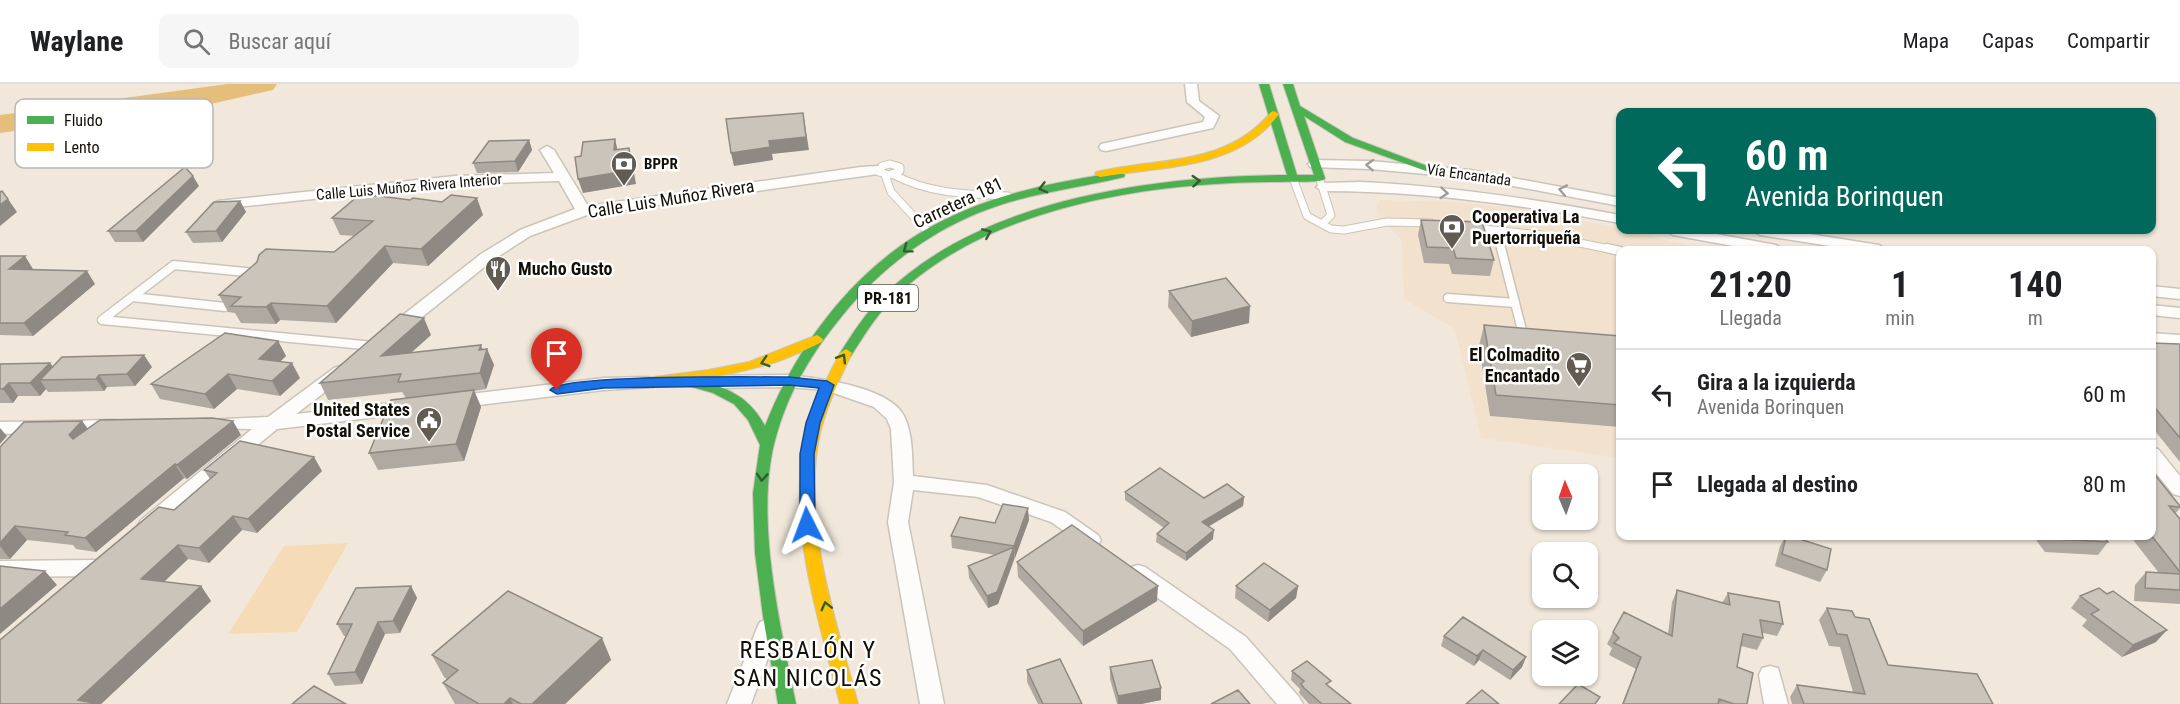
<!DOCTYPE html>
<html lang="es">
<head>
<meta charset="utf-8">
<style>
  :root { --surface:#fff; --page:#f6f6f6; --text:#202124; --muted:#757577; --line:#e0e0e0 }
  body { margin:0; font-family:"Roboto Condensed",sans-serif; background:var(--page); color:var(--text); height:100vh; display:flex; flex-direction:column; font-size:22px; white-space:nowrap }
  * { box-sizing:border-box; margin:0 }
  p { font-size:20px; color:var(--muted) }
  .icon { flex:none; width:33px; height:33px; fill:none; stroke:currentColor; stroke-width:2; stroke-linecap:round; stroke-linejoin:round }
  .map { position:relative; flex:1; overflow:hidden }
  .sheet { position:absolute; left:1616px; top:162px; width:540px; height:294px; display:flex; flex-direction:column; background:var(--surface); border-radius:12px; box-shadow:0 2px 4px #0004 }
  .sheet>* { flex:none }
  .hud { position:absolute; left:1616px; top:24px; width:540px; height:126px; border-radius:12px; box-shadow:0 2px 4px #0004; background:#00695c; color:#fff; overflow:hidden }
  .needle { width:39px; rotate:358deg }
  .buttons { position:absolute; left:1532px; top:380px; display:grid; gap:12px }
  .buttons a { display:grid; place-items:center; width:66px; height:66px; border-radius:12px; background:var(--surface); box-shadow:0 2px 4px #0004; font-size:30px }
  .pin { position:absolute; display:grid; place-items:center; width:51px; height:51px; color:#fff; margin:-62px -26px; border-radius:50% 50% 50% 0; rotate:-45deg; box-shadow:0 0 6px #0007 }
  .pin .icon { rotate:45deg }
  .me { position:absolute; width:66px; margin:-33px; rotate:357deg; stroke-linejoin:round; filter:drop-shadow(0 0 4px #0008) }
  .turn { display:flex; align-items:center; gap:21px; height:126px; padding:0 30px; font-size:27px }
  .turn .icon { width:78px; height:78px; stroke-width:2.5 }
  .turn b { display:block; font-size:42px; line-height:51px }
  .eta { display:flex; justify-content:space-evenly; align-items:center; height:102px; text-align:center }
  .eta b { font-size:36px; font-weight:700; line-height:42px }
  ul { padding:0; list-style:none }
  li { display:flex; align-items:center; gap:18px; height:90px; padding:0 30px; border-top:2px solid var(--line) }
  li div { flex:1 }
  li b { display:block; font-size:22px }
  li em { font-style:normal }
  header { display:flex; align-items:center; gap:36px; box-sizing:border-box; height:84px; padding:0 30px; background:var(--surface); border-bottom:2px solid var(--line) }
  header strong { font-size:28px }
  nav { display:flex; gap:33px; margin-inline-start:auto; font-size:21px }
  .search { width:420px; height:54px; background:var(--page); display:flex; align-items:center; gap:15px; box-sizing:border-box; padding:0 21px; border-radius:12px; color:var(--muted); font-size:22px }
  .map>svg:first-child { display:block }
</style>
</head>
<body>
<header>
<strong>Waylane</strong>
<div class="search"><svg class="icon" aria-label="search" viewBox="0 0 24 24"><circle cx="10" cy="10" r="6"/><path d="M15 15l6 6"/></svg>Buscar aquí</div>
<nav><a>Mapa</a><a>Capas</a><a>Compartir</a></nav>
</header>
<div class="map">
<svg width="2180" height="620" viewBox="0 0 2180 620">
  <rect width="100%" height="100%" fill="#f1e8db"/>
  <path fill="#f2e2cd" d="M1380 116 1453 118 1524 125 1608 142 1707 166H1620V374L1481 354 1455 245 1404 215 1402 157 1378 130 1377 122Z"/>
  <path fill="#f5dcb6" d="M348 459 297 548 228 550 284 462Z"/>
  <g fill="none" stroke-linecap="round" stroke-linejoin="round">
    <path fill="#e5be7a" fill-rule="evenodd" d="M227 0H277L273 6 215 19 0 49V31Z"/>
    <g stroke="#cac4ba" stroke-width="9">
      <path id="lane-far1" d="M890 80 900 83V87L889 91 879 88 882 82Z
        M885 91 891 108 929 149
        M894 91C930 110 968 110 1008 112
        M1293 94 1307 132 1331 145 1344 146 1387 138 1431 139
        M1320 96 1331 131 1323 139
        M1474 144 1541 151 1614 166
        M1496 146 1501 166"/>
    </g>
    <g stroke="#cac4ba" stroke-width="11">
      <path id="lane" d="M1501 164 1524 254
        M1607 164 1620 167
        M257 189 174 181 102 236 374 262
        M132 213 225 223 233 215
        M1448 214 1515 219"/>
    </g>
    <g stroke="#cac4ba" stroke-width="3">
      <path id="street" d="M1185 0H1197L1199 17 1219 32 1213 44 1106 67 1101 66 1099 63 1101 60 1203 38 1205 33 1187 18Z
        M547 62 554 66 588 122 861 83 878 82 885 86 878 90 587 131 530 152 493 176 401 250H389L387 246 389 242 481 170 520 146 575 125 559 97 455 100 218 125 211 121 218 117 455 92 554 89 540 66Z
        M1315 76 1370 77 1470 86 1620 114V122L1470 94 1370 85 1310 83 1308 80Z
        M1360 98C1448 102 1534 115 1620 131V139C1521 121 1424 107 1323 107L1316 103 1323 99Z
        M1665 146H1694L1776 161 1784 166H1755L1673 151Z
        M1752 146H1784L1879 161 1887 166H1855L1760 151Z
        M2151 202 2180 205V215L2151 212Z
        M2151 221 2180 224V234L2151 231Z
        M2151 249 2180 251V261L2151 259Z
        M340 282 346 284 349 288 346 292 296 330 411 317 417 319 420 323 417 327 411 329 277 345 155 446 148 448 141 446 138 441 141 436 252 345 205 344 203 340 205 336 268 333 334 284Z
        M789 291C818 294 890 303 904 332 913 350 912 373 913 392L987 401 1065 428 1098 451 1101 456 1098 461 1091 464 1084 461 1051 438 978 413 913 406 908 438 944 620H920L888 438 894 398 891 345 887 335 874 323 825 306 789 303 701 304 695 302 692 298 695 294 701 292Z
        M647 293 653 295 656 299 653 303 604 306 453 324 447 322 444 318 447 314 453 312 604 294Z
        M115 336 122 338 124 342 122 346 0 350V338Z
        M2151 364 2158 365 2180 392V412L2173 410 2151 383Z
        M95 476 102 478 106 484 102 490 95 492 0 493V477Z
        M1138 481 1145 483 1246 553 1299 613 1303 620H1277L1230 565 1131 495 1127 489 1131 483Z
        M768 535 776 538 779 544 751 620H727L757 544 760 538Z
        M1770 582 1778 584 1788 620H1764L1759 591 1762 584Z"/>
    </g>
    <g stroke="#cac4ba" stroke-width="2">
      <path id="fast" d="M1259 0H1269L1297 91H1314L1283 0H1293L1300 22 1353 54 1435 85 1430 88 1426 87 1345 58 1304 32 1325 94 1324 96C1309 99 1293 97 1278 98 1252 98 1227 99 1201 101 1096 109 967 139 891 217 875 233 863 253 851 272L846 273 840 269C853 249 866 228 884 211 983 114 1154 92 1287 91Z
        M1120 88 1125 91 1124 93C1074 105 1027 109 978 129 925 151 878 187 842 232 814 266 791 303 778 346 752 426 780 539 796 620H778L763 532 755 469 753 409 760 361 748 336 734 320 713 309 685 301 683 298 690 294C724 303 747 309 765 342 799 255 863 174 948 134 1002 108 1061 97 1120 88Z"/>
    </g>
    <g stroke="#cac4ba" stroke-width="2">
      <path id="slow" d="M1274 27 1279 30C1238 86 1162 82 1100 93L1095 90 1096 88C1159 73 1226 83 1271 28Z
        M817 251 823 255 822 258C808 265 794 271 779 277 759 284 643 312 631 299L638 295 708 286 749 278Z
        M846 265 852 269C838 298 824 327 818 359 804 447 836 536 858 620H840C819 536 788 446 804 358 810 326 825 298 840 269Z"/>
    </g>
    <use href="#lane-far1" stroke="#fdfcfa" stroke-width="7"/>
    <use href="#lane" stroke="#fdfcfa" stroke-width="8"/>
    <use href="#street" fill="#fdfcfa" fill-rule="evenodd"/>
    <use href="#fast" fill="#4caf50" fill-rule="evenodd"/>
    <use href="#slow" fill="#ffc107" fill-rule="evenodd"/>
  </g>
  <path fill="#afa9a1" d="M529 56 532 66 518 88 477 89 473 79Z
    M199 102 143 158H115L108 147Z
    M240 117 246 128 222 158 193 159 186 148Z
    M483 131 428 182 393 179 336 239 280 236 276 240 241 239 235 229 228 228 219 211 334 168 355 152 340 151 332 134Z
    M1421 136 1494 176 1490 192 1452 190 1449 180 1424 179 1418 151Z
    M0 172 33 185 32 186 95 200 33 252 0 251Z
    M1169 207 1249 239 1191 253 1168 223Z
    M1484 241 1620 252V343L1490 332 1479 262Z
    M431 251 411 269 487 265 494 281 486 305 474 307 481 323 464 377 378 386 369 369 406 314 402 308 328 316 320 299Z
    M278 257 286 272 280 278 300 294 280 312 237 305 214 325 160 315 151 300Z
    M2151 259 2180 260V378L2151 342Z
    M50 279 53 283H152L135 302 107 303 104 307 48 308 46 305 40 312H18L13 319H0V280Z
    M82 337 88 345 241 351 187 395 184 394 96 468 76 465 73 461 27 456 10 475H0V363Z
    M204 386 322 387 257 449 242 446 209 479 188 475 164 498 201 502 211 517 101 620 174 426 210 395Z
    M2151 386 2180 422V424L2175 430 2180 435V520L2134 517 2135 501 2146 488 2159 489 2130 452H2151Z
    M1125 408 1204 414 1244 413 1243 422 1208 442 1213 455 1186 477 1156 458 1157 450 1164 444 1125 416Z
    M1029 436 998 520 988 524 969 494 968 482 995 471 952 464 951 452 995 439Z
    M1786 452 1827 486 1820 498 1775 482 1780 462Z
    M2033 452H2103L2108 458 2098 471 2045 468Z
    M1017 478 1157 517 1083 562 1018 493Z
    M411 502 417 514 400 549 385 550 362 600 335 602 328 590 346 552H344L337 540Z
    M1236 502H1298L1296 514 1268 538 1235 514Z
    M1677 506 1722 519 1728 509 1783 540 1777 552 1763 549V554L1757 566 1741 562 1737 583 1747 620H1622L1636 585 1609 571 1612 564 1607 560 1613 548 1668 550 1672 518Z
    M2080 512 2156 558 2122 573 2082 542 2087 536 2071 524Z
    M1827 524 1855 533 1888 581 1993 620H1792L1790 613 1797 601 1853 608 1840 563 1829 562 1819 536Z
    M1444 552 1526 573 1522 583 1510 596 1479 576 1474 582 1441 562Z
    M602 554 611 576 565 620H455L443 599 447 595 444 593 432 571Z
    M1110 583 1161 604V616L1141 620H1117L1110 595Z
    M1027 586 1082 620H1038L1027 598Z
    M1292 587 1329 603 1351 620H1309L1299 609 1300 605 1291 596Z"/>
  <path fill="#8e8983" d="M803 29 809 66 772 70 773 76 734 82 731 69Z
    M615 55 618 68 614 66Z
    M529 56 532 66 518 88 515 77Z
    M629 64 632 77 636 100 583 109 578 95Z
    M193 92 199 102 143 158 136 147Z
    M477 114 483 131 428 182 421 165Z
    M8 115 17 128 0 142V121Z
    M240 117 246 128 222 158 216 147Z
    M385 162 393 179 336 239 327 222Z
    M25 172 33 185 18 198 9 185Z
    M87 187 95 200 33 252 24 239Z
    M271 219 280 236 276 240 266 223Z
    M1250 222 1249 239 1191 253 1192 237Z
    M424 234 431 251 389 288 381 272Z
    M278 257 286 272 267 289 259 275Z
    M481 261 485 272 487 265 494 281 486 305 480 289 479 266Z
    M144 271 152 283 135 302 127 290Z
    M50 279 59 292 40 296 46 305 40 312 30 299Z
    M292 279 300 294 280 312 272 297Z
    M228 290 237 305 214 325 205 310Z
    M99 291 107 303 104 307 96 295Z
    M9 299 18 312 13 319 3 305Z
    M474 306 481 323 464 377 456 360Z
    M82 337 92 351 80 365 69 351Z
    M233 337 241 351 187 395 177 381Z
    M0 344 7 352 0 360Z
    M314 373 322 387 257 449 248 435Z
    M175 380 184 394 96 468 85 454Z
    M1244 413 1243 422 1201 447 1202 438Z
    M1028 424 1029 436 1015 474 1014 462Z
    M233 432 242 446 209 479 199 464Z
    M15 442 27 456 10 475 0 462V459Z
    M1214 446 1213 455 1186 477V469Z
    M178 461 188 475 152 509 141 495Z
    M1014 463V475L998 520 988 524 987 512Z
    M45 487 57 501 0 550V525Z
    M201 502 211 517 101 620H82L78 616Z
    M411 502 417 514 400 549 393 537Z
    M1158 502 1157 517 1083 562V547Z
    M1298 502 1296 514 1268 538 1270 526Z
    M378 538 385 550 362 600 355 588Z
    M2167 546 2156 558 2122 573 2133 561Z
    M602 554 611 576 565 620H532Z
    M1483 566 1479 576 1474 582 1477 572Z
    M1526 573 1522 583 1510 596 1513 586Z
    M1161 604V616L1141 620H1118V612Z
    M510 614 513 620H504Z"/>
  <path fill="#cbc4bb" stroke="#8e8983" stroke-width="1.5" d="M803 29 806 53 769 57 770 63 731 69 726 35Z
    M615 55 614 66 629 64 632 86 578 95 575 73 581 72 583 58Z
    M529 56 515 77 473 79 489 57Z
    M185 83 193 92 136 147H108Z
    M2 107 8 115 0 121V108Z
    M451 111 477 114 421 165 385 162 327 222 271 219 266 223 231 222 241 213 219 211 257 178 259 171 266 165 334 168 373 137 332 134 358 112H379L410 116 413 114 442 118Z
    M240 117 216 147 186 148 214 118Z
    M1421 136 1482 138 1494 176 1456 174 1453 164 1427 163Z
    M0 172H25L9 185 87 187 24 239H0Z
    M1226 194 1250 222 1192 237 1169 207Z
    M400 230 424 234 381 272 481 261 479 266 487 265 480 289 398 298 401 290 320 299Z
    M1484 241 1620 252V321L1496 311Z
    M225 249 278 257 259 275 292 279 272 297 228 290 205 310 151 300Z
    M2151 259 2180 260V354L2151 319Z
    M144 271 127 290 99 291 96 295 40 296 62 273Z
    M50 279 30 299H9L3 305H0V280Z
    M474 306 456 360 369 369 391 316Z
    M212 334 233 337 177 381 175 380 85 454 65 451 68 448 15 442 0 459V363L24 338 82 337 69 351 73 355 100 336Z
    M240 357 314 373 248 435 233 432 199 464 178 461 141 495 201 502 78 616 99 620H0V556L159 423 174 426 217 389 204 386Z
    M1160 384 1204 414 1227 400 1244 413 1202 438 1214 446 1186 469 1157 450 1169 439 1125 408Z
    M2151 386 2180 422V423L2169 422 2180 435V488L2151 451Z
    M1003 420 1028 424 1014 462 951 452 960 433 995 439Z
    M1072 441 1158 502 1083 547 1017 478Z
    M1786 452H1790L1831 465 1827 486 1782 470Z
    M2052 452H2103L2108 458 2055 455Z
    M1014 463 997 508 987 512 968 482Z
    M1264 479 1298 502 1270 526 1236 502Z
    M0 482 45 487 0 525Z
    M2146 488 2180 490V506L2145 504Z
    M411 502 393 537 378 538 355 588 328 590 352 540H337L356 504Z
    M2099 504 2107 510 2113 507 2167 546 2133 561 2091 530 2099 526 2080 512Z
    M1677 506 1730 521 1728 509 1779 518 1783 540 1760 536 1763 554 1743 550 1737 583 1753 589 1747 620H1734L1719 615 1718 620H1623L1641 573 1614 559 1619 554 1613 548 1624 528 1672 552Z
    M508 507 602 554 532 620H521L510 614 504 620H479L443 599 458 586 432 571Z
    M1827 524 1852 527 1855 533 1869 535 1888 581 1977 590 1993 620H1804L1797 601 1865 610 1847 551 1837 550Z
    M1463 533 1526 573 1513 586 1483 566 1477 572 1444 552Z
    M1060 575 1082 620H1043L1027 586Z
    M1152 576 1161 604 1118 612 1110 583Z
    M1307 577 1331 597 1326 600 1351 620H1322L1304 604 1301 600 1304 597 1292 587Z
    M1578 600 1600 613 1595 620H1559Z
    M314 602 346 620H292Z
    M1238 606 1250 620H1211Z
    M1482 606 1499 620H1466Z"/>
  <defs><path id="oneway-chevron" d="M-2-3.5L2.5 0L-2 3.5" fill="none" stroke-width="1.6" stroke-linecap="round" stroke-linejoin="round" transform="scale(1.5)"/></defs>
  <g stroke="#a09d99">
    <use href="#oneway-chevron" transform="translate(1370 81) rotate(-177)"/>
    <use href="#oneway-chevron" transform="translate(1563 106) rotate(-169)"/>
    <use href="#oneway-chevron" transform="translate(1444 109) rotate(5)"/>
  </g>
  <g stroke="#305f2c">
    <use href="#oneway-chevron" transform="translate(1196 97) rotate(-4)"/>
    <use href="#oneway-chevron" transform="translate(1043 104) rotate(165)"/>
    <use href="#oneway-chevron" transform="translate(987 149) rotate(-23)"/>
    <use href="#oneway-chevron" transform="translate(907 165) rotate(143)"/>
    <use href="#oneway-chevron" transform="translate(842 274) rotate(-58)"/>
    <use href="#oneway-chevron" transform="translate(765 278) rotate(163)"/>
    <use href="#oneway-chevron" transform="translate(762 393) rotate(94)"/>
    <use href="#oneway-chevron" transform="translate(826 522) rotate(-104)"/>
  </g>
  <path fill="#1a73e8" stroke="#114b97" stroke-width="1.5" d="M789 293 827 297 834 301 820 339 814 370 815 441 813 445H802L800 441V370L806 339 819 304 789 301 604 304 557 310 550 306C563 290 756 293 789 293Z"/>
  <defs>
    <g id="bank-pin" transform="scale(1.35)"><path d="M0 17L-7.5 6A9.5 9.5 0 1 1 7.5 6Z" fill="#615b51" stroke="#fff"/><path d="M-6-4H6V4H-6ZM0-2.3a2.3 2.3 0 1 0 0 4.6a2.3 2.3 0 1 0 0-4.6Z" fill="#fff"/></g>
    <g id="restaurant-pin" transform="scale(1.35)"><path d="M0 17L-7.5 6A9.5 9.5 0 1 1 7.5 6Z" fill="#615b51" stroke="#fff"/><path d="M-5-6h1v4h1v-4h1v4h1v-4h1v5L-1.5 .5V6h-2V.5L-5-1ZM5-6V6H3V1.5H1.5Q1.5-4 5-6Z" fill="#fff"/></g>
    <g id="supermarket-pin" transform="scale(1.35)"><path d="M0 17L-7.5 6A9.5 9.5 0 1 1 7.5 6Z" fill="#615b51" stroke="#fff"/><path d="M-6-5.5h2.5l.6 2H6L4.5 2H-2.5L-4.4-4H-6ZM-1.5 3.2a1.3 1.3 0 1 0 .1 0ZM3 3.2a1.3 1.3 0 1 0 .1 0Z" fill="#fff"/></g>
    <g id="civic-pin" transform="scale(1.35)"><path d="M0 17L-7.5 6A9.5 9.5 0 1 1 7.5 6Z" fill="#615b51" stroke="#fff"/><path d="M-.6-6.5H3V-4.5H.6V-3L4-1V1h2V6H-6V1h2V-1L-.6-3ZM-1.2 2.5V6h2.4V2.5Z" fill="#fff"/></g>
  </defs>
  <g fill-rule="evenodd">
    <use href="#bank-pin" x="624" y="80"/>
    <use href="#bank-pin" x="1452" y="143"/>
    <use href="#restaurant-pin" x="498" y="185"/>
    <use href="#supermarket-pin" x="1579" y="281"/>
    <use href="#civic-pin" x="429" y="336"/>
  </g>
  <g text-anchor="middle" stroke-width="5" stroke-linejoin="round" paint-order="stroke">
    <g font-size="15" font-weight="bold" fill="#140f07" stroke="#fff" text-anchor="start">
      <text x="644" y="85">BPPR</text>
    </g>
    <g font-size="15" fill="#140f07" stroke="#fff">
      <text transform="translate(1469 91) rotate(8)" y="5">Vía Encantada</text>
      <text transform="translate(409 103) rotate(-5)" y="5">Calle Luis Muñoz Rivera Interior</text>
    </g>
    <rect fill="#fff" stroke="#5a5751" stroke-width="1.5" x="858" y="201" width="60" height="26" rx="4.5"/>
    <g font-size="16" font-weight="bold" fill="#140f07">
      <text x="888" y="220">PR-181</text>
    </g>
    <g font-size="18" fill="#140f07" stroke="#fff">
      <text transform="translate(671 115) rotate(-9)" y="6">Calle Luis Muñoz Rivera</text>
      <text transform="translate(958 119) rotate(-25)" y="6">Carretera 181</text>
    </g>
    <g font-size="18" font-weight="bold" fill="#140f07" stroke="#fff" text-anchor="start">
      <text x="1472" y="139">Cooperativa La<tspan x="1472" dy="21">Puertorriqueña</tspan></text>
      <text x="518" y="191">Mucho Gusto</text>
      <text x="1560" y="277" text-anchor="end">El Colmadito<tspan x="1560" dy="21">Encantado</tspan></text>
      <text x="410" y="332" text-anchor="end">United States<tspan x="410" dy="21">Postal Service</tspan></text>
    </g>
    <g font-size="24" letter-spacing="1.5" fill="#140f07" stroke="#fff">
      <text x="808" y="574">RESBALÓN Y<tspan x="808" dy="28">SAN NICOLÁS</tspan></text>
    </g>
  </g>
  <rect x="15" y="15" width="198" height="69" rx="9" fill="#fff" stroke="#b8b7b5" stroke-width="1.5"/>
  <rect x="27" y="32" width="27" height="8" fill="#4caf50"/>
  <rect x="27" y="59" width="27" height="8" fill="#ffc107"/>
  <g font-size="16" fill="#140f07">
    <text x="64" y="42">Fluido</text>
    <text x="64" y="69">Lento</text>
  </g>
</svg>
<div class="buttons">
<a><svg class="needle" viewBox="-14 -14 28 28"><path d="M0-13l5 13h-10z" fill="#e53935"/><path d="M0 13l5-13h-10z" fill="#757577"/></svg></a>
<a><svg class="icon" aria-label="search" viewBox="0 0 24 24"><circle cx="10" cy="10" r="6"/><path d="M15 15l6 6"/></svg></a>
<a><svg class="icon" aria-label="layers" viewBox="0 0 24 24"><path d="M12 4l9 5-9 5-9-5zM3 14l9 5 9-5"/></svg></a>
</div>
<div class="pin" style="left:557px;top:306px;background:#d93025"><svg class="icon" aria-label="arrive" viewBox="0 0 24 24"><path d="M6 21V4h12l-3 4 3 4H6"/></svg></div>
<svg class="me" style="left:807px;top:441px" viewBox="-20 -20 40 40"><path d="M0-17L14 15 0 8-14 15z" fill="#1a73e8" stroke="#fff" stroke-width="4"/></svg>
<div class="hud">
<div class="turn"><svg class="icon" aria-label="left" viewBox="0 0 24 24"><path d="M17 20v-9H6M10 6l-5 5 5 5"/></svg><div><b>60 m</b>Avenida Borinquen</div></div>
</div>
<section class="sheet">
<div class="eta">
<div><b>21:20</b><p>Llegada</p></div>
<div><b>1</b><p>min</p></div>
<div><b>140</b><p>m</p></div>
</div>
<ul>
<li><svg class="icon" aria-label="left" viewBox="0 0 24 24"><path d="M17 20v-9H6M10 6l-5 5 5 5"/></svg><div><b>Gira a la izquierda</b><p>Avenida Borinquen</p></div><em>60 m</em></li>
<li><svg class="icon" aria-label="arrive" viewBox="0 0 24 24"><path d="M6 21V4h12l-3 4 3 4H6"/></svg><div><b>Llegada al destino</b></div><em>80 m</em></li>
</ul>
</section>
</div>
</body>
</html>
